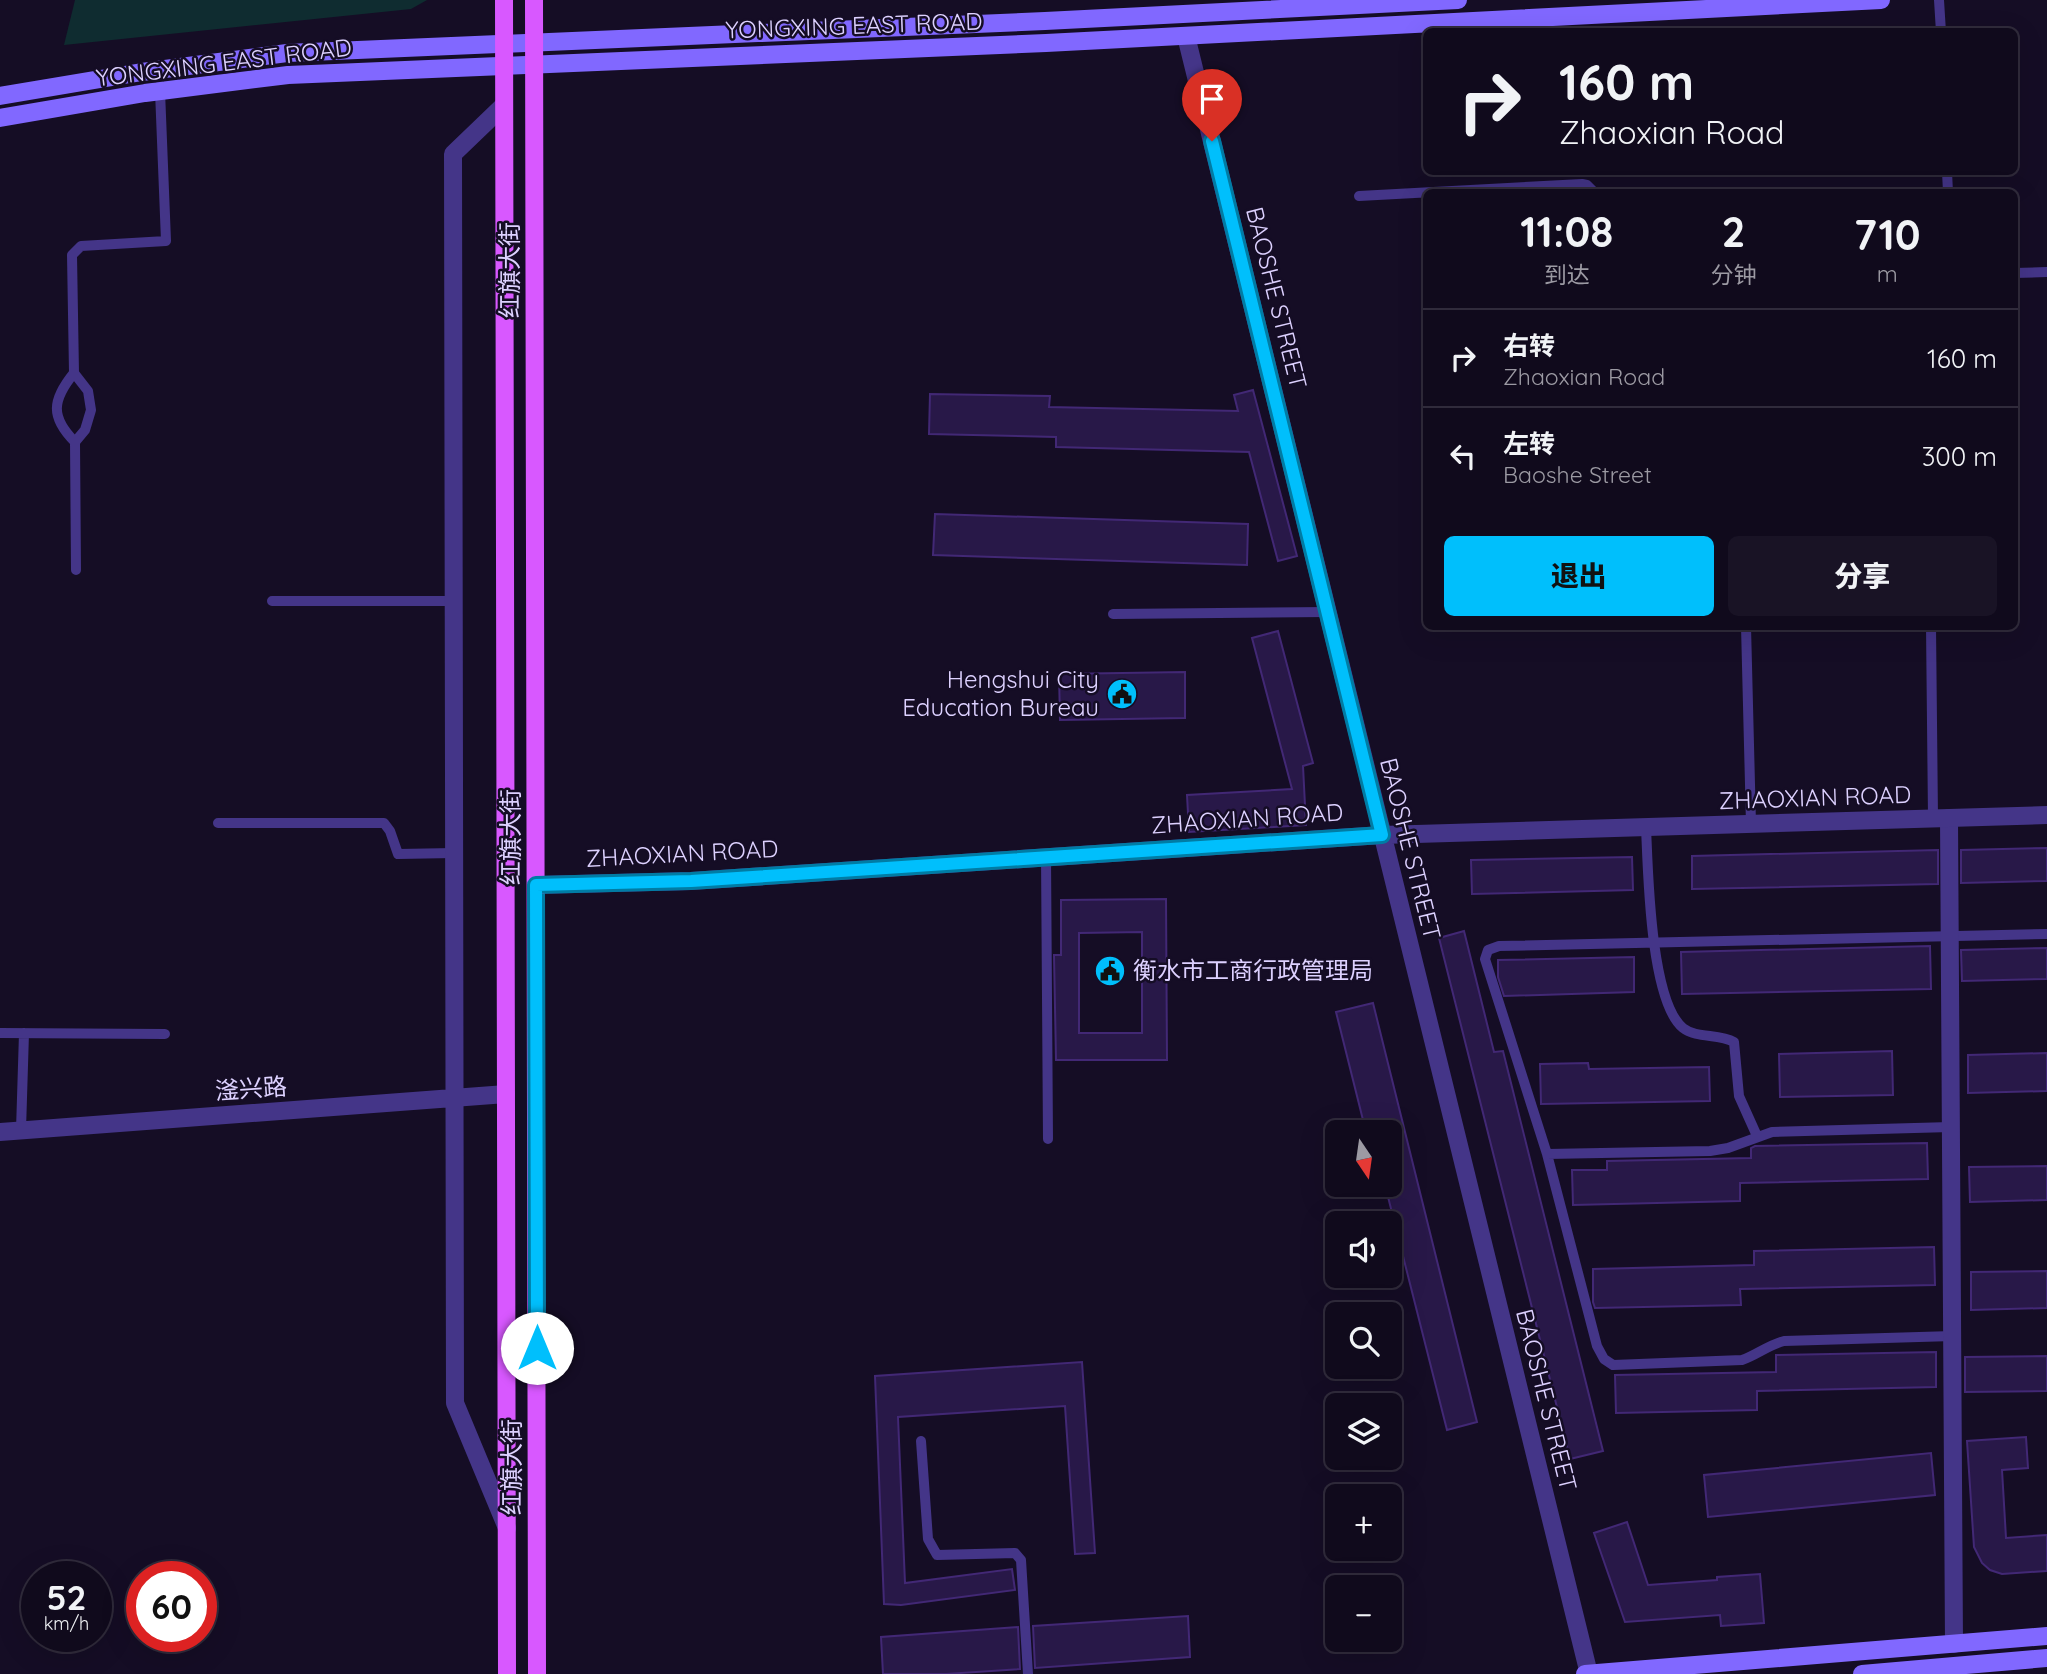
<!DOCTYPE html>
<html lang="zh">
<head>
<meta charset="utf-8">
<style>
  :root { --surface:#100a1c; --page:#191325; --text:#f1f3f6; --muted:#9c9aa3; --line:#302b3b; --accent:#00bffc }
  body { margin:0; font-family:Quicksand,"Noto Sans SC",sans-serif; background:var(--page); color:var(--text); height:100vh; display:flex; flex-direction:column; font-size:26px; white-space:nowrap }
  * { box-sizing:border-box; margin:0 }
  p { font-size:23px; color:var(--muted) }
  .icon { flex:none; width:38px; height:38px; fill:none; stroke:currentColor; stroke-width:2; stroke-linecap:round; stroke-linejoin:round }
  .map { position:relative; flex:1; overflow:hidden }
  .drawer { position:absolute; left:1423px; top:189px; width:595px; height:441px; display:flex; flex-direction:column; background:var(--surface); border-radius:10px; box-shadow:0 7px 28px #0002,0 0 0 2px var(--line) }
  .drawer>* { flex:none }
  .hud { position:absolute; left:1423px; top:28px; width:595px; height:147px; border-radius:10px; box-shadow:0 7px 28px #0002,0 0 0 2px var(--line); background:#100a1c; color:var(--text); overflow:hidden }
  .needle { width:46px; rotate:167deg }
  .controls { position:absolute; left:1325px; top:1120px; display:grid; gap:14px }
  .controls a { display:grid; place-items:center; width:77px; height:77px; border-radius:10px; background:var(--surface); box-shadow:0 7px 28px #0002,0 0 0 2px var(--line); font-size:35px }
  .speed { position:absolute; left:21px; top:1561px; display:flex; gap:14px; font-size:35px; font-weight:700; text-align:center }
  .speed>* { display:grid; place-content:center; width:91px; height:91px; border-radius:50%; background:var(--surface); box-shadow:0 7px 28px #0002,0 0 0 2px var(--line); line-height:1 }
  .speed small { font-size:18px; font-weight:400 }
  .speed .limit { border:10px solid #d22; background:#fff; color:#111 }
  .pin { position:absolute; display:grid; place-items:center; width:60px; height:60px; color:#fff; margin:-72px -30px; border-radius:50% 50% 50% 0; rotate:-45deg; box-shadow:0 0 7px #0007 }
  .pin .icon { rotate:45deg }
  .me { position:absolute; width:77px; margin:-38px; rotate:0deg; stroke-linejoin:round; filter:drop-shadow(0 0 5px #0008) }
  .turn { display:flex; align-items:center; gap:24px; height:147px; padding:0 21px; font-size:32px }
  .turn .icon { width:91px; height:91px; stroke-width:2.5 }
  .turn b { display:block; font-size:49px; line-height:60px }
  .eta { display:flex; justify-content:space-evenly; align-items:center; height:119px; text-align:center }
  .eta b { font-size:42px; font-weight:800; line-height:49px }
  .action { display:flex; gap:14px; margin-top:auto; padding:14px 21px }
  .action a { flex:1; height:80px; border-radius:10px; background:var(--accent); color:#111; font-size:28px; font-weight:800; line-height:80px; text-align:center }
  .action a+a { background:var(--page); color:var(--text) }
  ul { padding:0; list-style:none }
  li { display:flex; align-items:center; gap:21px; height:98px; padding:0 21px; border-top:2px solid var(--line) }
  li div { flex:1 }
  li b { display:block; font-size:26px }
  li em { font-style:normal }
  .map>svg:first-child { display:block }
</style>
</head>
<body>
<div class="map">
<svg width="2047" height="1674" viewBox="0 0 2047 1674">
  <rect width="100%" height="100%" fill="#150d25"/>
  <path fill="#0f2c30" d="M75 0H427L411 9 64 45Z"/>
  <path fill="#281848" stroke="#422875" stroke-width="2" fill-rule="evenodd" d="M1253 390 1297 556 1278 561 1249 452 1056 447V437L929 434 930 394 1050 396 1049 407 1238 411 1234 395Z
    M935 514 1248 524 1247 565 933 555Z
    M1278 631 1313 763 1303 766 1306 825 1189 832 1187 795 1292 789 1252 638Z
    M1185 672V718L1060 720 1059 674Z
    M2047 848V881L1961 883V850Z
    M1938 850V884L1692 889V856Z
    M1632 857 1633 890 1472 894 1471 860Z
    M1166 899 1167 1060H1056L1054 955H1061V900ZM1142 932V1033H1079V933Z
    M1464 931 1494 1052 1503 1051 1603 1451 1570 1459 1439 938Z
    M1930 946 1931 989 1682 994 1681 952Z
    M2047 948V979L1962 981 1961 950Z
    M1634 957V992L1504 996 1498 977V960Z
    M1373 1003 1477 1422 1447 1430 1385 1185H1390V1132H1366L1336 1012Z
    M1892 1051 1893 1095 1780 1097 1779 1054Z
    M2047 1053V1091L1968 1093V1055Z
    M1588 1063 1589 1069 1709 1067 1710 1101 1541 1104 1540 1064Z
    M1927 1143 1928 1179 1740 1183V1201L1573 1205 1572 1170H1607V1161L1751 1158V1148L1755 1146Z
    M2047 1166V1200L1970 1202 1969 1167Z
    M1934 1247 1935 1285 1740 1289 1741 1305 1595 1308 1593 1302V1269L1754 1265V1251Z
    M2047 1271V1308L1971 1310V1272Z
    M1936 1352V1387L1757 1391V1410L1616 1413 1615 1375 1776 1372V1355Z
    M2047 1356V1391L1965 1392V1357Z
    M1082 1362 1095 1553 1075 1554 1065 1406 898 1417 905 1583 1012 1569 1015 1590 901 1605 884 1604 875 1376Z
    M2026 1437 2028 1468 2002 1470 2006 1538 2047 1535V1571L2002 1574 1990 1570 1982 1563 1974 1547 1967 1441Z
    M1931 1453 1935 1495 1708 1517 1704 1475Z
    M1627 1522 1648 1585 1717 1580V1577L1760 1574 1764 1623 1721 1626 1720 1615 1625 1622 1594 1533Z
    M1188 1616 1190 1657 1035 1668 1033 1626Z
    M1018 1627 1020 1669 946 1674H883L881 1637Z"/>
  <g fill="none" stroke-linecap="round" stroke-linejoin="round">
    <path stroke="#443588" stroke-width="10" d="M1939 0 1941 32
      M1947 172 1948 192
      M1359 196 1582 184 1587 185 1594 192
      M2014 273 2047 272
      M74 373C52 400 50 417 75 442
      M76 570 75 442 85 430 91 410 88 391 74 373 72 255 81 246 166 241 160 91
      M272 601H454
      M1113 614 1327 612
      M1746 626 1751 824
      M1931 626 1933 818
      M218 823H384L390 831 398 854 454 853
      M1646 827C1648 870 1650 1001 1683 1028 1697 1039 1719 1033 1734 1042L1739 1096 1757 1136
      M1046 856 1048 1139
      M0 1033 165 1034
      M21 1130 24 1033
      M1547 1154 1710 1151 1728 1148 1772 1132 1951 1127
      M1953 1336 1784 1341C1768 1345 1757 1355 1742 1360L1613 1365 1604 1359 1597 1346 1547 1154 1485 959 1488 950 1499 946 2047 934
      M921 1441 928 1539 937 1555 1015 1553 1021 1560 1028 1674"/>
    <path stroke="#443588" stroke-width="18" d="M504 105 453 154 455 1403 507 1528
      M1949 818 1954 1644
      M0 1132 506 1094"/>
    <path stroke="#443588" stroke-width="18" d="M1186 36 1589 1674
      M536 885 691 881 1382 835 2047 815"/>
    <path stroke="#8168ff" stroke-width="18" d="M0 96 142 72 287 53 1045 21 1458 0
      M0 118 145 93 288 75 1046 43 1881 0
      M1585 1674 2047 1636
      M1862 1674 2047 1658"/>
    <path stroke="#d858ff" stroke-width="18" d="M504 0 507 1674
      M534 0 537 1674"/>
  </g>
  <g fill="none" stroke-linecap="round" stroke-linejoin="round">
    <g stroke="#007ca4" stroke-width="18">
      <path id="route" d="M537 1348 536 885 691 881 1382 835 1212 141"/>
    </g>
    <use href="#route" stroke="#00bffc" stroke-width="12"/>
  </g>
  <defs>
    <g id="civic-disc" transform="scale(1.575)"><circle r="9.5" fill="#00bffc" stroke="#150d25"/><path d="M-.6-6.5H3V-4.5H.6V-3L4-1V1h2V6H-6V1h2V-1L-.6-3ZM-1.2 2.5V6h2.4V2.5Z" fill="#111"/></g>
  </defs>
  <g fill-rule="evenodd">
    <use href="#civic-disc" x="1122" y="694"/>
    <use href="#civic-disc" x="1110" y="971"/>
  </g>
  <g text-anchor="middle" stroke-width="5" stroke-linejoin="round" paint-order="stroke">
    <g font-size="24" fill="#ddd1ff" stroke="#150d25">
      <text transform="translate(854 26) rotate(-2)" y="8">YONGXING EAST ROAD</text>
      <text transform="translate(224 63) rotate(-7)" y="8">YONGXING EAST ROAD</text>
      <text transform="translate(510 270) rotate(-90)" y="8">红旗大街</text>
      <text transform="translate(1276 298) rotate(76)" y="8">BAOSHE STREET</text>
      <text transform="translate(1815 798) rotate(-2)" y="8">ZHAOXIAN ROAD</text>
      <text transform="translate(1247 819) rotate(-4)" y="8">ZHAOXIAN ROAD</text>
      <text transform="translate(511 837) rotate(-90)" y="8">红旗大街</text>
      <text transform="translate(1410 849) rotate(76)" y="8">BAOSHE STREET</text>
      <text transform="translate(682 854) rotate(-3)" y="8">ZHAOXIAN ROAD</text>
      <text transform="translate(251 1089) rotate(-4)" y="8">滏兴路</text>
      <text transform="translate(1546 1400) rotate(76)" y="8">BAOSHE STREET</text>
      <text transform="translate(512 1467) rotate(-90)" y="8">红旗大街</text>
    </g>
    <g font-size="24" fill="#ddd1ff" stroke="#150d25" text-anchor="end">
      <text x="1099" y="688">Hengshui City<tspan x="1099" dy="28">Education Bureau</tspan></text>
      <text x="1133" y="979" text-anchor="start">衡水市工商行政管理局</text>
    </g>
  </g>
</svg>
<div class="controls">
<a><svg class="needle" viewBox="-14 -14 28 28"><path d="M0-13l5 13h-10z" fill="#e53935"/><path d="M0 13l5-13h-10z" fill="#9c9aa3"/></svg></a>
<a><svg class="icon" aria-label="sound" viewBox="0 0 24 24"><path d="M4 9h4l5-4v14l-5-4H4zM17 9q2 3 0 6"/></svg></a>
<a><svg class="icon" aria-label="search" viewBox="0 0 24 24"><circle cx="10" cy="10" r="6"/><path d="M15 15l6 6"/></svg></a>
<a><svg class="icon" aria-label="layers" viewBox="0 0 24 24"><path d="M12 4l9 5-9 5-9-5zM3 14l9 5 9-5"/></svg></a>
<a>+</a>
<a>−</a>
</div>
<div class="speed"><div>52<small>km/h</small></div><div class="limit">60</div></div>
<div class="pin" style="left:1212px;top:141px;background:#d93025"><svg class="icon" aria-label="arrive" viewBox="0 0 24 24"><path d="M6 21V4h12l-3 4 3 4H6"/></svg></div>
<svg class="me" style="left:537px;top:1348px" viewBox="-20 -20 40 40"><circle r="19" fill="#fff"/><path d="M0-13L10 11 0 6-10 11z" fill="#00bffc"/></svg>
<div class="hud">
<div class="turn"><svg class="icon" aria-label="right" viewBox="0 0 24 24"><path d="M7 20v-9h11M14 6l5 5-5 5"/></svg><div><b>160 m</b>Zhaoxian Road</div></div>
</div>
<section class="drawer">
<div class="eta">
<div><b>11:08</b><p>到达</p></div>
<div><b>2</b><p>分钟</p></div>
<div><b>710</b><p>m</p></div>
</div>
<ul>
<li><svg class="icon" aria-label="right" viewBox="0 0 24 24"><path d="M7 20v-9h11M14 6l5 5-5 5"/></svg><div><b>右转</b><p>Zhaoxian Road</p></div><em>160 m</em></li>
<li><svg class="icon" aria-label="left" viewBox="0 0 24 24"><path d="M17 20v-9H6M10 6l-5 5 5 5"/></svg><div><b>左转</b><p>Baoshe Street</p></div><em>300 m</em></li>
</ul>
<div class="action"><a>退出</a><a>分享</a></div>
</section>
</div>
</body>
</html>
